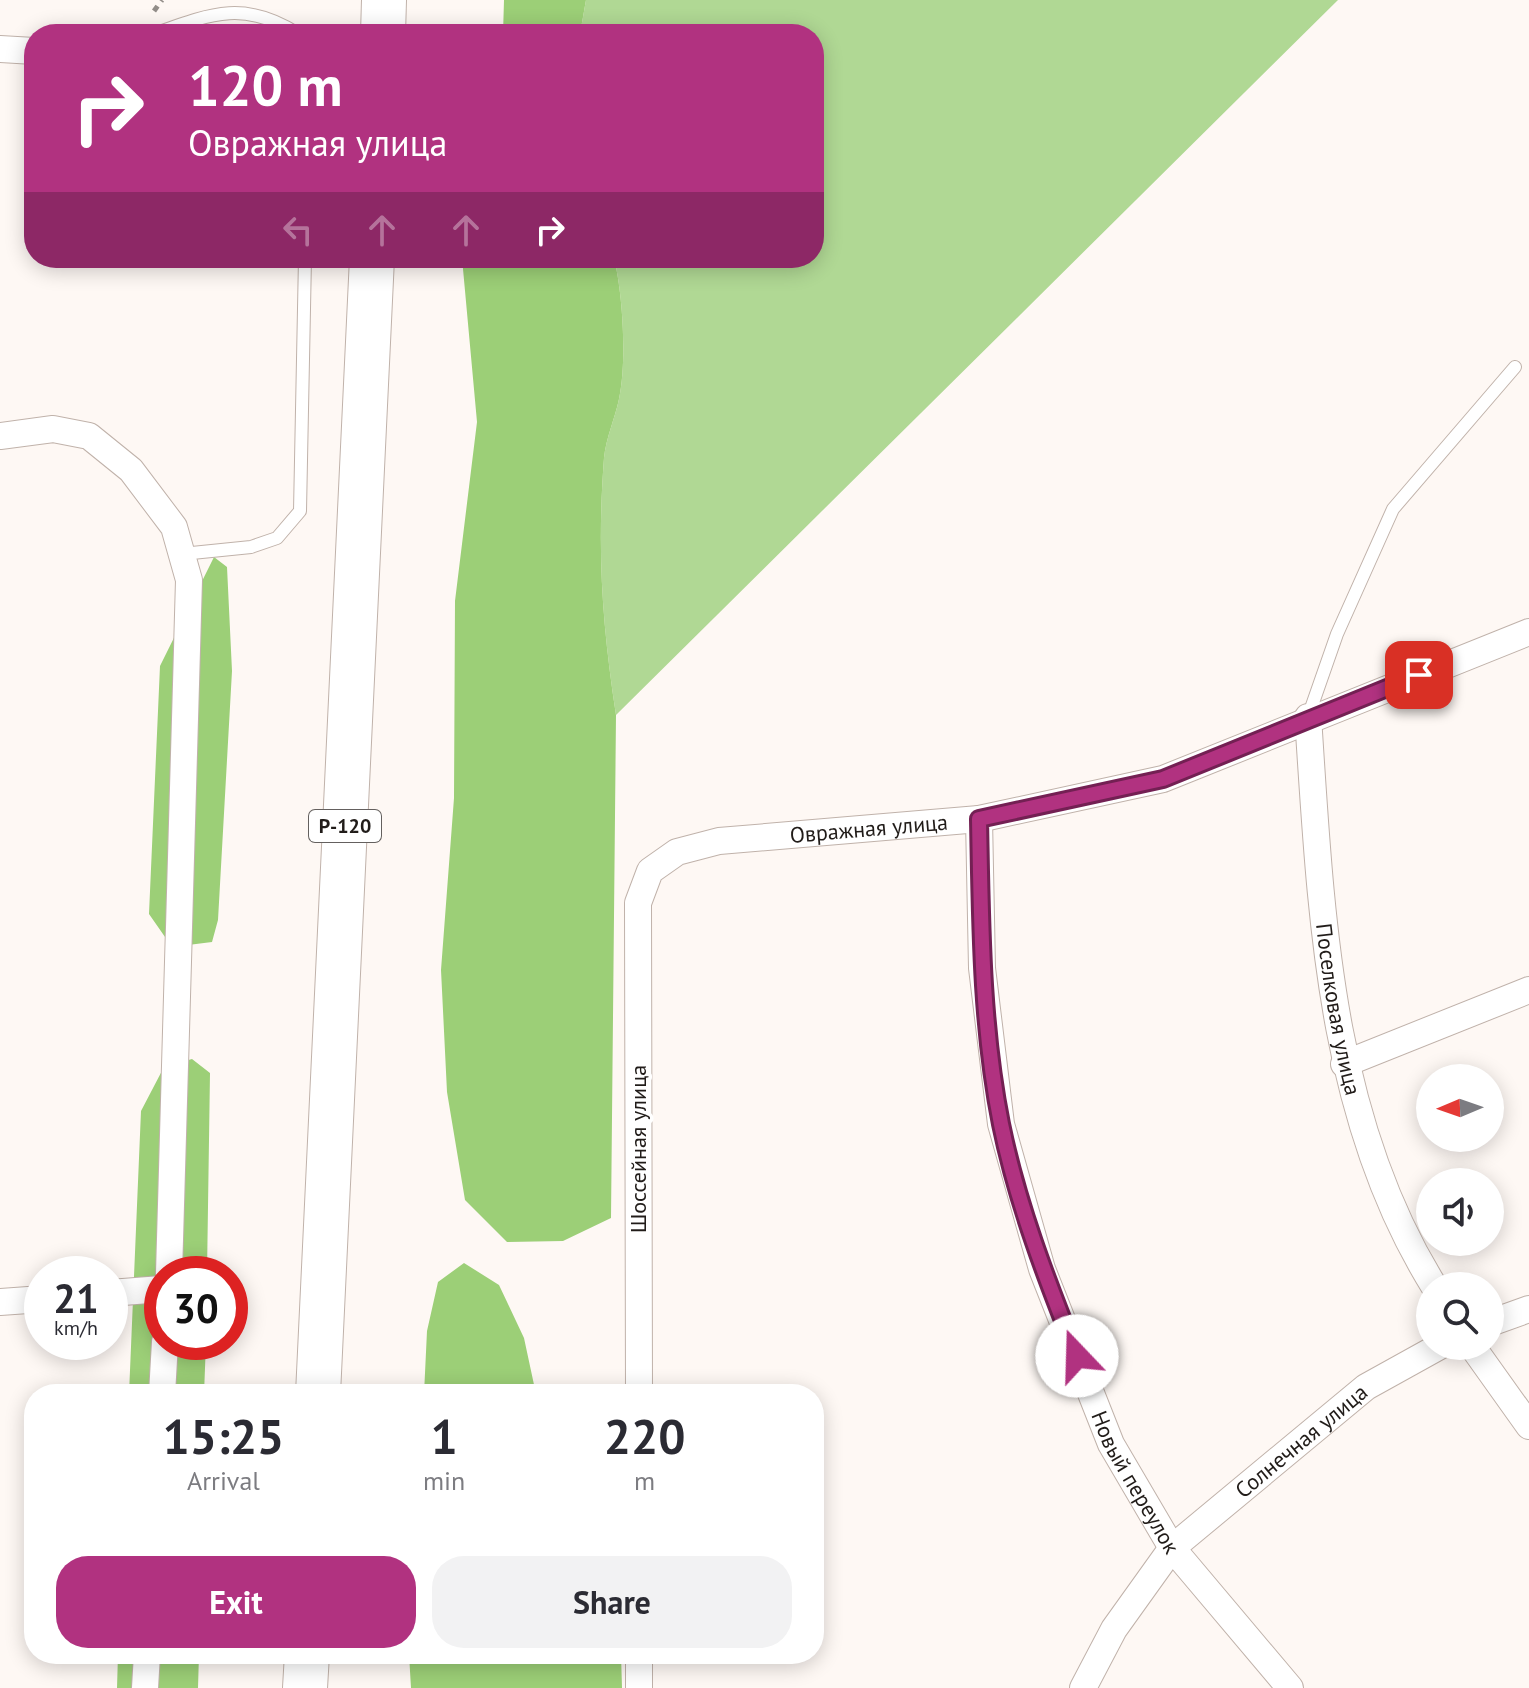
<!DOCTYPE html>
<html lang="en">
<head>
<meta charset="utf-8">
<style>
  :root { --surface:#fff; --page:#f2f2f3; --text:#2b2b33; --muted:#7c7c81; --accent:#b13280 }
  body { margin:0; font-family:"PT Sans",sans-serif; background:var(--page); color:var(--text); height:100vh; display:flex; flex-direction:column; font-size:30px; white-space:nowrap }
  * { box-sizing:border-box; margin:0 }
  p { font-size:26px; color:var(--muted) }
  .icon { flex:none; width:44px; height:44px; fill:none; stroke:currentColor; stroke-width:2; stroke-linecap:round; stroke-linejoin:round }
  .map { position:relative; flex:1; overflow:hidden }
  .panel { position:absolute; left:24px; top:1384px; width:800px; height:280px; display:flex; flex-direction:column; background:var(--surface); border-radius:32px; box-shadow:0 4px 20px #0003 }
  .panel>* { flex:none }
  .banner { position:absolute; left:24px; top:24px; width:800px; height:244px; border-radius:32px; box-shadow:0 4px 20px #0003; background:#b13280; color:#fff; overflow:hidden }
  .needle { width:52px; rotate:268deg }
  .buttons { position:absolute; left:1416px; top:1064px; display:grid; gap:16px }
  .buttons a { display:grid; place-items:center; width:88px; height:88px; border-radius:50%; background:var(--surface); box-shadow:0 4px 20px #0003; font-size:40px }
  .speed { position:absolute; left:24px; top:1256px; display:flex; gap:16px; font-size:40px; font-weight:700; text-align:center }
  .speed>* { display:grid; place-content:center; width:104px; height:104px; border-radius:50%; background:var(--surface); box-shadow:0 4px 20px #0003; line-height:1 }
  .speed small { font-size:20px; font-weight:400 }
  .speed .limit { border:12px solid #d22; background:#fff; color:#111 }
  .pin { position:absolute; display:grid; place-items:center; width:68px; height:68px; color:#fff; margin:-34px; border-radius:16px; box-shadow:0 4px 12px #0006 }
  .me { position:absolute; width:88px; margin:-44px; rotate:339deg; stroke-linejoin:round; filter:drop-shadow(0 0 6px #0008) }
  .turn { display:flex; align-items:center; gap:28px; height:168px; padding:0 32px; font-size:36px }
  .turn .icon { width:104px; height:104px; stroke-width:2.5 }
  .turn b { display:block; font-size:56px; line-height:68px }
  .lanes { display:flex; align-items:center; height:76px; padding:0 32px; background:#0003; justify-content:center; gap:40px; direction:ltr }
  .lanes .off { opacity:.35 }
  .eta { display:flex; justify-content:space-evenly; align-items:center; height:136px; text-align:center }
  .eta b { font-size:48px; font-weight:700; line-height:56px }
  .cta { display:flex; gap:16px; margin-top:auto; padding:16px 32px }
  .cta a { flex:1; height:92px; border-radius:32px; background:var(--accent); color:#fff; font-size:32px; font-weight:700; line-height:92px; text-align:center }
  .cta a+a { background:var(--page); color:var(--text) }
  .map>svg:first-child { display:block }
</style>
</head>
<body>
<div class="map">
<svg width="1529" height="1688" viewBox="0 0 1529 1688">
  <rect width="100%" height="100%" fill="#fef8f4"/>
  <path fill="#b0d894" d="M586 0H1338L616 715C602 623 597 551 604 458 606 438 615 418 619 399 627 362 623 294 614 258H814V34H580Z"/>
  <path fill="#9ccf77" d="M504 0H586L580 34H503Z
    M462 258H614C623 294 627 362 619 399 615 418 606 438 604 458 597 551 602 623 616 715L611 1218 563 1241 507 1242 465 1200 447 1092 441 970 454 798 455 601 477 422Z
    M214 557 227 567 232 671 218 920 212 942 172 947 149 914 160 666Z
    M192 1059 210 1073 207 1274H162V1342H206L204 1394H129L141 1111 164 1067Z
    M464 1263 499 1285 524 1338 536 1394H424L427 1331 438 1282Z
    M118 1654H199L198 1688H117Z
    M409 1654H621L622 1688H411Z"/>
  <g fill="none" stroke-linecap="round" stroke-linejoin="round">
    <g stroke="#c0b2aa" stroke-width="14">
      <path id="lane" d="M154 34C212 13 245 0 298 34
        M182 554 251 547 277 538 300 511 305 258
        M1308 717 1337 634 1393 509 1515 367"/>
    </g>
    <g stroke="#c0b2aa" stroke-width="28">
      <g id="street">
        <path d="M0 49 34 51"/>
        <path d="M0 436 53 429 89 436 131 470 174 527 189 580 169 1274"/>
        <path id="s1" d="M1308 717C1321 911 1328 1116 1434 1286"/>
        <path id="s2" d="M979 819 982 968 1001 1124 1042 1269 1111 1444 1172 1548 1290 1688"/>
        <path d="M1344 1064 1529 990"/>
        <path d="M110 1293 162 1289"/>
        <path d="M0 1302 42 1299"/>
        <path d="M1490 1323 1529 1309"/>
        <path d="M1472 1346 1529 1426"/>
        <path d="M162 1394 165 1342"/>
        <path id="s3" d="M639 1394 638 903 650 871 677 852 719 841 979 819 1163 779 1529 632"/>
        <path d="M639 1654V1688"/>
        <path d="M145 1688 147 1654"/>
        <path id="s4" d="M1083 1688 1114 1629 1172 1548 1366 1387 1440 1346"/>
      </g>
    </g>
    <g stroke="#c0b2aa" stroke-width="46">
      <path id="highway" d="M383 34 384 0
        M318 1394 372 258
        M305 1688 307 1654"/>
    </g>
    <path stroke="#928d89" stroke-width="5" stroke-dasharray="6 6" stroke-linecap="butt" d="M154 11 162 0"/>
    <use href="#lane" stroke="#fff" stroke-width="12"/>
    <use href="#street" stroke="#fff" stroke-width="26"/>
    <use href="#highway" stroke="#fff" stroke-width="44"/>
  </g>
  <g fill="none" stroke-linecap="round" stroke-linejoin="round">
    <g stroke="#732053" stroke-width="20">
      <path id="route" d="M1077 1356C1047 1281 1017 1203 1001 1124 981 1024 981 920 979 819L1163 779 1419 675"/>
    </g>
    <use href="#route" stroke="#b13280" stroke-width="14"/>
  </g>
  <g text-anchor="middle" stroke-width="7" stroke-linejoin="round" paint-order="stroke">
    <rect fill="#fff" stroke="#64605e" stroke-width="2" x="309" y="810" width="72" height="32" rx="6"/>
    <g font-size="20" font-weight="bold" fill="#211c19">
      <text x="345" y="833">Р-120</text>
    </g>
    <g font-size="22" fill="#211c19" stroke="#fff">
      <text dy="8" stroke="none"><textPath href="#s3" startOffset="752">Овражная улица</textPath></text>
      <text dy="8" stroke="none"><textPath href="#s1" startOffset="294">Поселковая улица</textPath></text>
      <text transform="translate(638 1149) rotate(-90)" y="8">Шоссейная улица</text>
      <text dy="8" stroke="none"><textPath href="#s4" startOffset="334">Солнечная улица</textPath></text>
      <text dy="8" stroke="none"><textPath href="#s2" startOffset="690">Новый переулок</textPath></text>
    </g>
  </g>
</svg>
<div class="buttons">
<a><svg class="needle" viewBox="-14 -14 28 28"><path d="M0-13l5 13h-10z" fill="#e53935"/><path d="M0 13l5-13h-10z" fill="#7c7c81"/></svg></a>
<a><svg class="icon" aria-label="sound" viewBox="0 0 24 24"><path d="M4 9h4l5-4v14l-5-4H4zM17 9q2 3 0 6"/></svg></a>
<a><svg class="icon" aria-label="search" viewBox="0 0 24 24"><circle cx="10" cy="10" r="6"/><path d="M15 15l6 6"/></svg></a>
</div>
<div class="speed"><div>21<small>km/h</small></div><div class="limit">30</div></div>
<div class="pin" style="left:1419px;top:675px;background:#d93025"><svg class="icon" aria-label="arrive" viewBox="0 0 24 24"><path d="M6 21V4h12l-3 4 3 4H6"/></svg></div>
<svg class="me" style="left:1077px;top:1356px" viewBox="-20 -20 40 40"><circle r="19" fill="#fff"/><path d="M0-13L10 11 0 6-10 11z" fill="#b13280"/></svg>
<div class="banner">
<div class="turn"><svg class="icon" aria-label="right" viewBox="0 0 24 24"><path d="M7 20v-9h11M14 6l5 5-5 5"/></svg><div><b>120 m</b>Овражная улица</div></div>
<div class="lanes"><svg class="icon off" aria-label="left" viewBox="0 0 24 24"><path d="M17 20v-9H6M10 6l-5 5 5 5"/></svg><svg class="icon off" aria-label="ahead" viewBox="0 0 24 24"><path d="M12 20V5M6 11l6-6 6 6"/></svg><svg class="icon off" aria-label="ahead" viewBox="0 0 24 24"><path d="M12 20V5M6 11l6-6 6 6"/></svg><svg class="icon" aria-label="right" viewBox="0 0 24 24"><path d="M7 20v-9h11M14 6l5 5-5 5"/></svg></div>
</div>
<section class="panel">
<div class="eta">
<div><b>15:25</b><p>Arrival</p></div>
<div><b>1</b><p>min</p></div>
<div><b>220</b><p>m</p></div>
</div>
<div class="cta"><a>Exit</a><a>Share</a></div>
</section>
</div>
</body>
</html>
